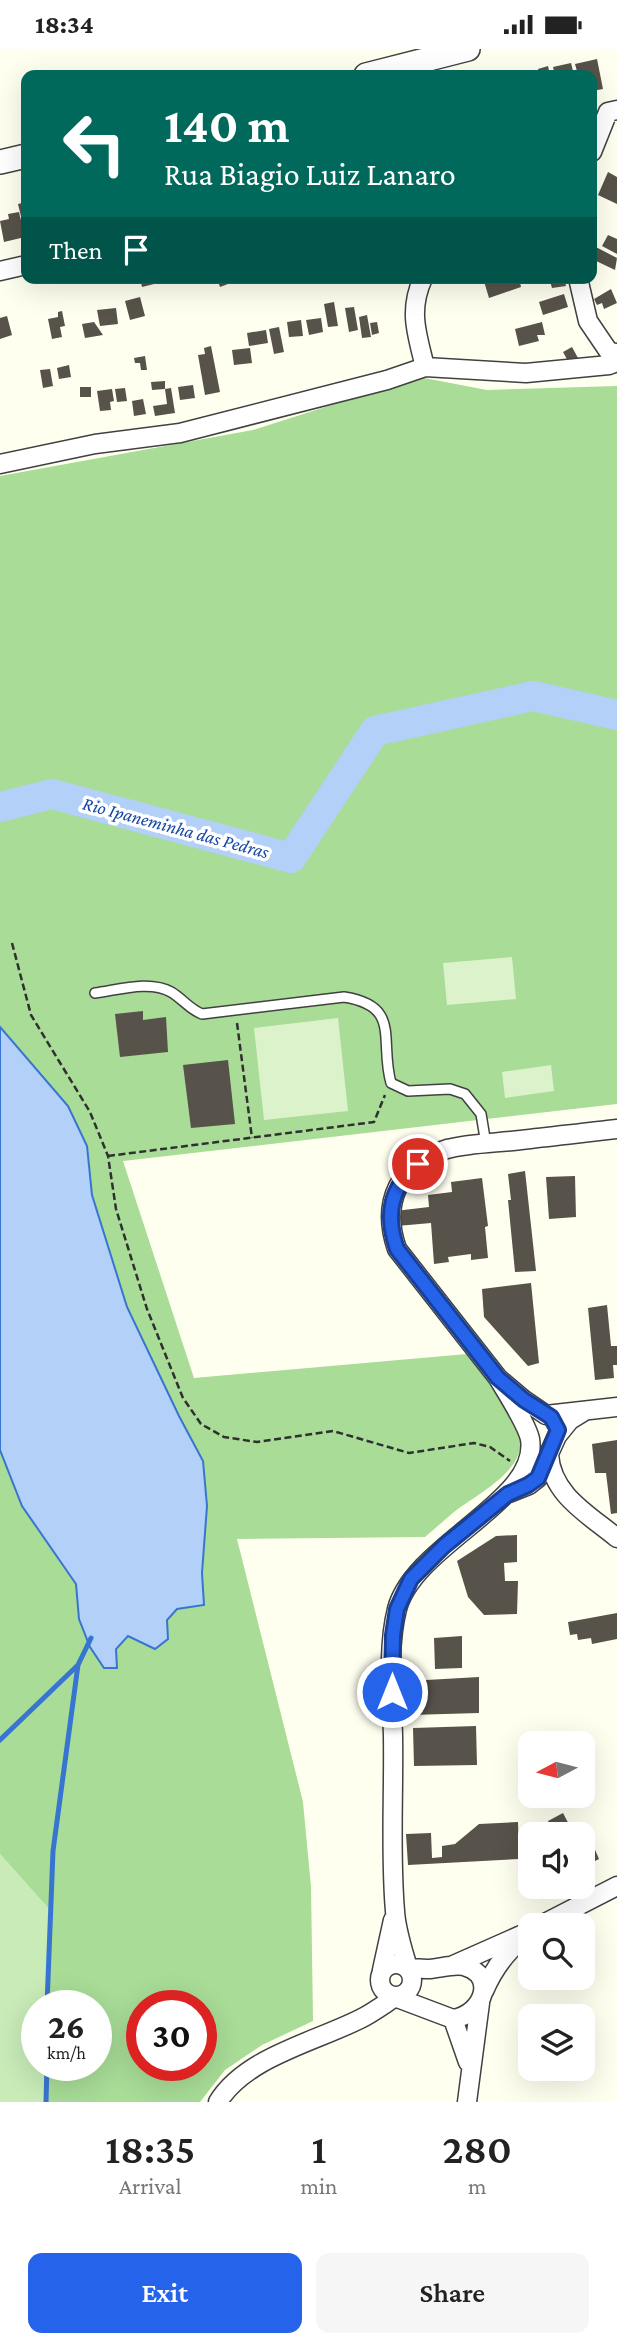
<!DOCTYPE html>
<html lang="en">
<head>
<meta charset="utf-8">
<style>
  :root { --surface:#fff; --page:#f6f6f6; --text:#222; --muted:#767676; --accent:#2563eb }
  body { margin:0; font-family:"Crimson Pro",serif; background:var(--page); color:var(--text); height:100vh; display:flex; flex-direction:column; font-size:26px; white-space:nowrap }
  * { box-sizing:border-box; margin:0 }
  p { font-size:23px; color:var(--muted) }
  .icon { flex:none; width:38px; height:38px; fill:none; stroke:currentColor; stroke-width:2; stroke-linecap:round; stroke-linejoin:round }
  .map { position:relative; height:2053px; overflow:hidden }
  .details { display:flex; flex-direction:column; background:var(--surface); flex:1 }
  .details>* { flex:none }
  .hud { position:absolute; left:21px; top:21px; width:576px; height:214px; border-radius:14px; box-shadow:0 7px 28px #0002; background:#00695c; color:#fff; overflow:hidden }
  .needle { width:46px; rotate:263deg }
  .tools { position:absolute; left:518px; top:1682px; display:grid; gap:14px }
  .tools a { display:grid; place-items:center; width:77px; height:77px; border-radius:14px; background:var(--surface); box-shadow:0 7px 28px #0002; font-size:35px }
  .speed { position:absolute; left:21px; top:1941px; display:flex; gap:14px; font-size:35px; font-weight:700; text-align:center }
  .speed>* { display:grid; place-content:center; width:91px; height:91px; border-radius:50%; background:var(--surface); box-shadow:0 7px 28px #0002; line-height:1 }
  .speed small { font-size:18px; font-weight:400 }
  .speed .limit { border:10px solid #d22; background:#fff; color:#111 }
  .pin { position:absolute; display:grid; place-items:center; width:60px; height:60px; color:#fff; margin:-30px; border:4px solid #fff; border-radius:50%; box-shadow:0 2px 7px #0007 }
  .me { position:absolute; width:77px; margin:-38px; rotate:0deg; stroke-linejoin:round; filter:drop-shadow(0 0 5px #0008) }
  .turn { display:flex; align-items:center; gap:24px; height:147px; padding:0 28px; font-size:32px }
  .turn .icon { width:91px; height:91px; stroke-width:2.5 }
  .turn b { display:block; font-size:49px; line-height:60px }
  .then { display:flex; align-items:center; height:66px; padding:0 28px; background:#0003; gap:14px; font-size:26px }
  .eta { display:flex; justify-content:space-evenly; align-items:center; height:119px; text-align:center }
  .eta b { font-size:42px; font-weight:600; line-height:49px }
  .cta { display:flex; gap:14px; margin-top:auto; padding:14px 28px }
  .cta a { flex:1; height:80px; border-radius:14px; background:var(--accent); color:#fff; font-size:28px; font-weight:600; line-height:80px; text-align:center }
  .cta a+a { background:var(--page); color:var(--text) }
  .status { display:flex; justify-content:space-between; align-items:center; height:49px; padding:0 35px; background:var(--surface); direction:ltr }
  .status svg { height:19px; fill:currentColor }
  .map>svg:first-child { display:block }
</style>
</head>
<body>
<div class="status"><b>18:34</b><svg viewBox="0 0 49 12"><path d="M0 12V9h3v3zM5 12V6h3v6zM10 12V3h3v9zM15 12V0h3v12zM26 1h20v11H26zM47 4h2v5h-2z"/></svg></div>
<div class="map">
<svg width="617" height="2053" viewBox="0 0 617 2053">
  <rect width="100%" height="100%" fill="#fffff0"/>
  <path fill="#c8ebb8" d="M0 1805 50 1861 47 1956H37V2016H47L46 2053H0Z"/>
  <path fill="#a8dc97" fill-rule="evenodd" d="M419 328 487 341 617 337V1055L123 1112 194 1329 467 1305C485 1328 516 1362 520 1391 524 1423 474 1447 454 1463 444 1471 435 1480 425 1488L237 1490 303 1753 311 1838 313 1972 262 1996 225 2021 200 2053H46L47 2016H96V1956H47L50 1861 0 1805V427L253 381ZM142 1956H201V2016H142Z"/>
  <path fill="#dcf2ca" d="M512 908 516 950 447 956 443 914Z
    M338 969 348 1062 264 1071 254 979Z
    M551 1016 554 1042 505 1049 502 1023Z"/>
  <path fill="#b3d0f8" stroke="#3875d1" stroke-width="2" d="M0 978 68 1057 87 1097 92 1146 127 1258 179 1367 203 1412 207 1457 202 1524 204 1556 177 1560 167 1571 168 1590 155 1600 128 1587 116 1600 117 1619H104L90 1598 79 1570 76 1535 22 1457 0 1401Z"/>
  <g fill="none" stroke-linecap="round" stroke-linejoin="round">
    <path stroke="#3875d1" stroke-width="5" d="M0 1691 78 1616
      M47 1956 53 1802 78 1616 91 1589
      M46 2053 47 2016"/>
    <path stroke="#b3d0f8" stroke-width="30" d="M0 758 52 745 291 809 375 682 533 647 617 666"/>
  </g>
  <path fill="#57524a" d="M597 10 603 40 592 42V26H578L575 15Z
    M571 14 574 26H555L553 18Z
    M548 17 550 26H539L538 20Z
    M608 123 617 128V155L598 146Z
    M26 153V184H25L18 155Z
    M19 163 25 188 4 193 0 172 9 170 8 165Z
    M608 186 617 190V205L602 197Z
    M592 196 617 209 615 221 592 210Z
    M140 229H153L154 235 142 238Z
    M217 229H235L236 232 220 238Z
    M483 229H519L521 238 489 249Z
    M540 229H564L566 237 552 239 550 232 541 234Z
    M611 240 617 254 604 260 602 254 597 256 594 250Z
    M564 245 568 258 543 266 539 253Z
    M140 248 145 267 130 271 125 252Z
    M334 253 338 277 328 278 324 255Z
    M354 258 358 281 349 283 345 259Z
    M116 259 118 275 100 277 97 261Z
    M62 262 65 277 60 278 62 288 52 290 48 270 58 268V263Z
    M367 266 371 288 362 289 359 268Z
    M7 267 12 286 0 290V269Z
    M321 269 323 283 309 286 306 271Z
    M301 271 303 287 289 288 287 273Z
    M94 273 103 286 85 289 82 275Z
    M377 273 379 284 372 286 370 274Z
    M542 273 545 286H537L539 292 519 297 515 280Z
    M279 278 284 303 274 305 269 280Z
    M266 281 268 294 249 297 247 284Z
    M211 297 220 343 205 346 198 306 205 305 204 299Z
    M572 298 578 309 569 314 563 303Z
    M250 299 252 314 234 316 232 301Z
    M145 307 147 321H141L140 314H135L134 309Z
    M69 316 71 328 59 330 57 319Z
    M50 320 53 337 43 339 40 321Z
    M165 332V340L152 341 151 333Z
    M193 336 195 349 180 351 178 338Z
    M80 338H91V348H80Z
    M125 339 127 352 117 353 115 340Z
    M171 339 175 364 155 367 153 357 167 355 165 340Z
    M112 340 114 352 110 353 111 361 100 362 97 342Z
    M143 350 146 365 134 367 132 352Z
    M143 962V971L166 968 168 1003 120 1008 115 965Z
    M228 1011 235 1075 191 1079 183 1016Z
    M525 1122 536 1222 515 1223 508 1151H511L508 1125Z
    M575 1127 576 1168 549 1170 546 1128Z
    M482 1129 488 1177 485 1178 488 1209 471 1211V1205L448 1208 449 1213 434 1215 431 1174 397 1177 395 1162 429 1158 428 1146 452 1143 451 1133Z
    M531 1234 539 1314 528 1317 484 1268 482 1240Z
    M607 1256 611 1297H617V1316H613L614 1329 595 1331 588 1259Z
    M617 1391V1464L611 1465 606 1424H595L592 1395Z
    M517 1486V1513L504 1514 505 1532H518L517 1565 484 1566 468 1548 457 1512 496 1487Z
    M617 1564V1590L592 1595 591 1589 578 1591 577 1585 570 1586 568 1573Z
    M462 1587V1619L435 1620 434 1589Z
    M479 1628V1664L410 1666 409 1632Z
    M476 1677 477 1716 414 1717 413 1679Z
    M563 1764 574 1785H540L551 1779 548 1772Z
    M518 1773 519 1810 408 1816 406 1785 431 1784 432 1809 442 1808V1797L455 1795 479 1775Z
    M590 1789 599 1810 583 1818V1792Z
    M530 1797V1836L521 1819 529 1814 523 1801Z"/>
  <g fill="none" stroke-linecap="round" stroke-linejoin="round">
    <g stroke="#414141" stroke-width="12">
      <path id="service" d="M95 944C118 941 150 931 171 943 183 950 189 960 202 965L344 948C402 957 379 991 391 1034L408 1042 450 1040 465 1045 481 1065 486 1095"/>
    </g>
    <g stroke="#414141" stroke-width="21">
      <path id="minor" d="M592 103 608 63 617 61
        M0 222 26 216
        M423 229C408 262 417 285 425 318
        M578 229 588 272 609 303 617 304
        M0 415 95 395 180 384 387 331 425 318 526 324 609 316 617 313
        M617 1080C585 1084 553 1087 521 1091 497 1094 470 1094 447 1100 398 1115 381 1154 397 1200L498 1329 524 1351 546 1366 617 1358
        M549 1406C552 1446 588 1465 617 1489
        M509 1444 529 1436 538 1429 557 1387 570 1371 583 1363
        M541 1876 617 1837
        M380 1931a16 16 0 1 1 32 0a16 16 0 1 1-32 0Z
        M451 1917 530 1882
        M382 1921 393 1871
        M484 1942C493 1921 505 1904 523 1889
        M392 1947 453 1970C484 1965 497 1926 464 1917 453 1915 441 1919 430 1920 423 1920 415 1919 408 1919 403 1901 396 1881 395 1862 390 1804 394 1745 393 1687 392 1646 387 1600 397 1560 414 1495 540 1452 530 1390 527 1375 506 1343 498 1329
        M453 1970 468 2013
        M218 2053C246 2007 319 1992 364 1968 375 1962 386 1954 397 1947
        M467 2053 480 1954"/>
    </g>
    <g stroke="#414141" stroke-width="26">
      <path id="tertiary" d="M366 26 468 0
        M0 113 26 107"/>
    </g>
    <path stroke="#303030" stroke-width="2.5" stroke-dasharray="7 3.5" stroke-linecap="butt" d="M12 894 31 966 90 1063 108 1107 116 1160 147 1260 183 1349 201 1375 224 1388 257 1393 333 1382 409 1404 474 1394 490 1398 510 1412
      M237 974 252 1089
      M108 1107 374 1073 385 1046"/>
    <use href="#service" stroke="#fff" stroke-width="9"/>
    <use href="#minor" stroke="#fff" stroke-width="18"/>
    <use href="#tertiary" stroke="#fff" stroke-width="23"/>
  </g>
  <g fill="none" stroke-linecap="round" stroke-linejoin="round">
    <g stroke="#184099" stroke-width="18">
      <path id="route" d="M392 1643 393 1586 397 1560 411 1530 444 1497 508 1445 528 1436 538 1429 558 1381 551 1368 524 1351 498 1329 397 1200C385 1166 390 1139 418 1115"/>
    </g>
    <use href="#route" stroke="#2563eb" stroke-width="12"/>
  </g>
  <g text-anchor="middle" stroke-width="7" stroke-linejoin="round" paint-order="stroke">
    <g font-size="19" font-style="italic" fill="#1447a4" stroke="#fff">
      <text transform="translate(176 778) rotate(15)" y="7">Rio Ipaneminha das Pedras</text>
    </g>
  </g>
</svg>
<div class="tools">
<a><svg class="needle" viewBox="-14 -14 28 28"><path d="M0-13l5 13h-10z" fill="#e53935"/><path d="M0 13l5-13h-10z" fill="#767676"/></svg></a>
<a><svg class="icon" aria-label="sound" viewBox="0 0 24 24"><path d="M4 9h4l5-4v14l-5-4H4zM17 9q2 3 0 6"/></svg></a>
<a><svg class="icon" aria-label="search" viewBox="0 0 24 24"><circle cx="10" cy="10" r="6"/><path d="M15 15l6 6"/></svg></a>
<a><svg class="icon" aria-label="layers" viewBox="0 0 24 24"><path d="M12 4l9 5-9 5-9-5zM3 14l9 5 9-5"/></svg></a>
</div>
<div class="speed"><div>26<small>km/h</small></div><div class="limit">30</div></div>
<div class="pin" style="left:418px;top:1115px;background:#d93025"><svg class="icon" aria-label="arrive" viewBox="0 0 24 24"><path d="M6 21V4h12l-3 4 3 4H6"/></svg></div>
<svg class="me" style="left:392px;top:1643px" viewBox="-20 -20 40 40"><circle r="17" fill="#2563eb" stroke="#fff" stroke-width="3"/><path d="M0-11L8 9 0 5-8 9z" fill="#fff"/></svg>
<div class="hud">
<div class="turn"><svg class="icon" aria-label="left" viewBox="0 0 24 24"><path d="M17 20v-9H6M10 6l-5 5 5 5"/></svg><div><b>140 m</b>Rua Biagio Luiz Lanaro</div></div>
<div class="then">Then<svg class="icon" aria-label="arrive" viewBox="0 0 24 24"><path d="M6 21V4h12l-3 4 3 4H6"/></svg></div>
</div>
</div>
<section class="details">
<div class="eta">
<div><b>18:35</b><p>Arrival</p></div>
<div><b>1</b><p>min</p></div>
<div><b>280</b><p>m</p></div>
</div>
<div class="cta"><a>Exit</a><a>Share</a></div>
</section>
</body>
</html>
